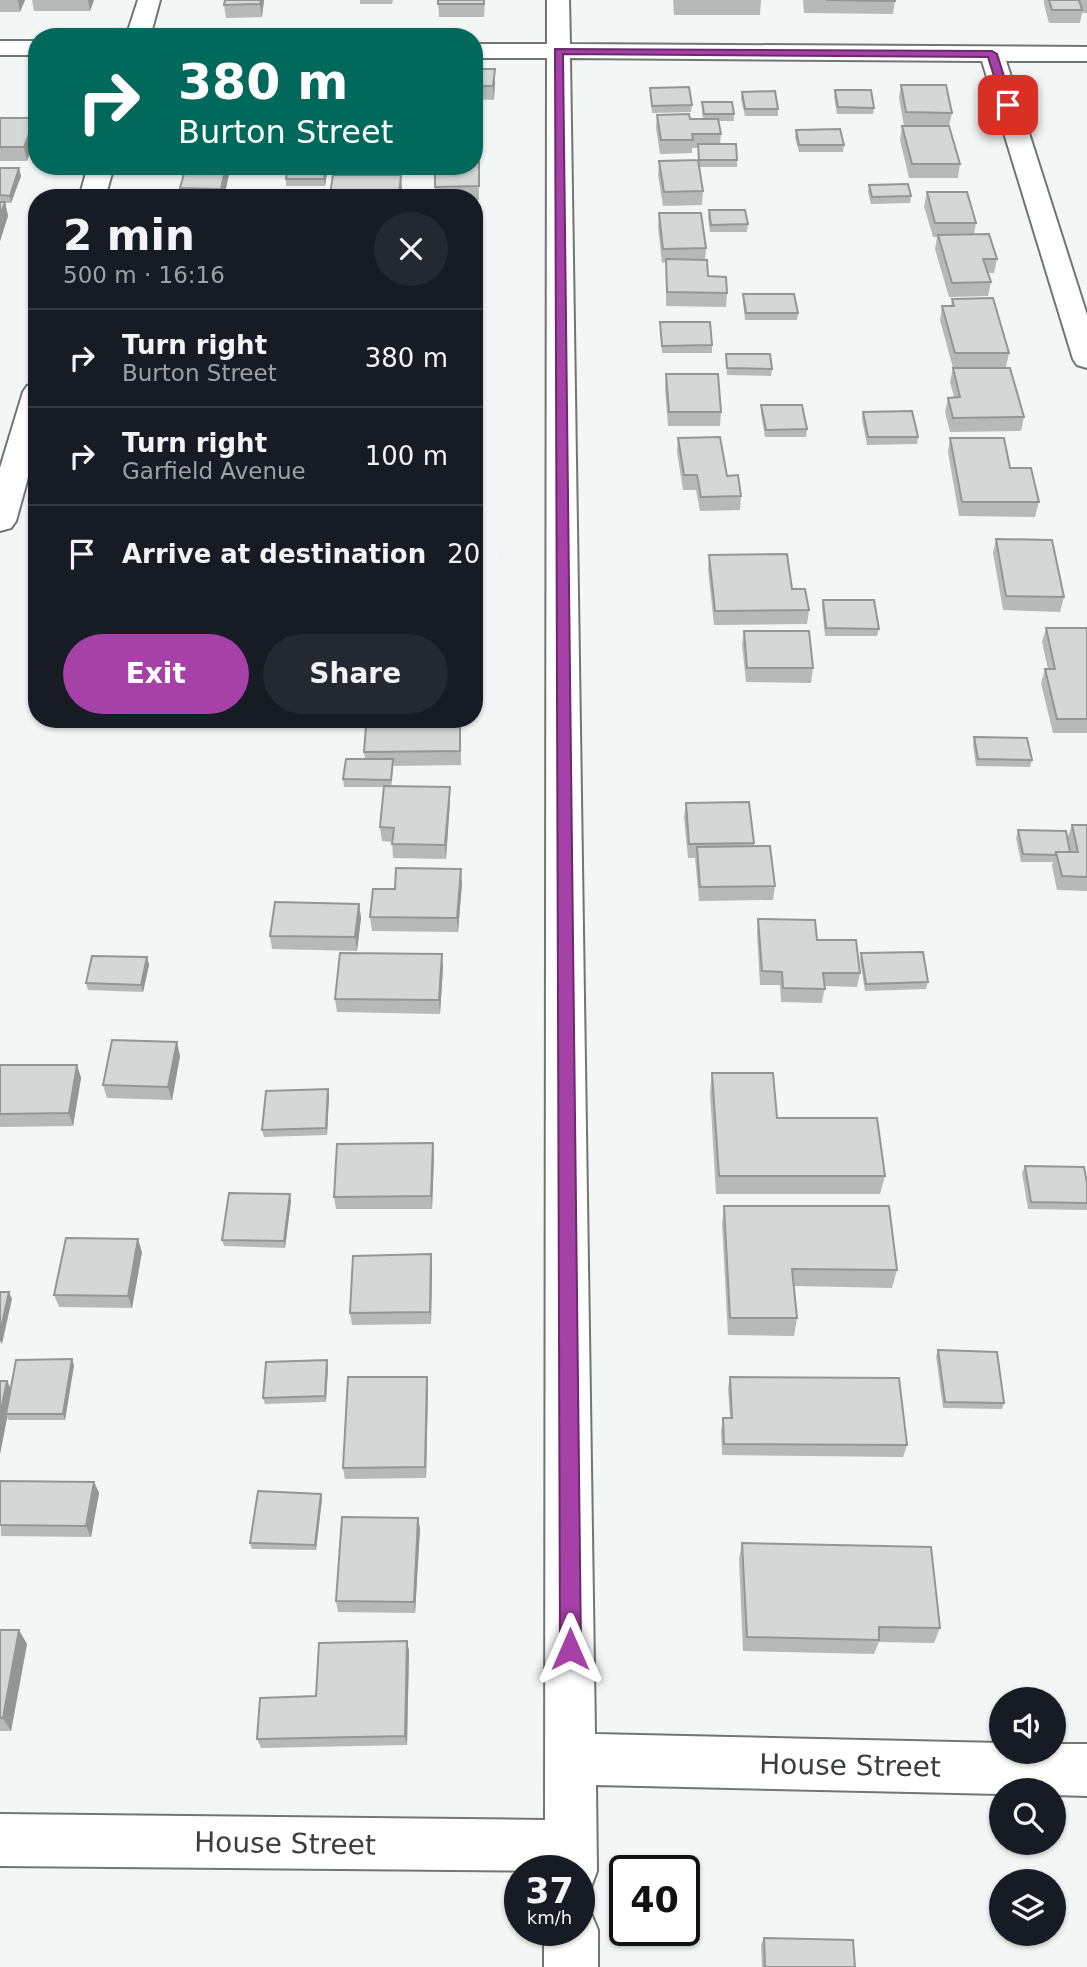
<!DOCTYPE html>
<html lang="en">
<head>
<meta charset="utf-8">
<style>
  :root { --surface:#171b24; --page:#242831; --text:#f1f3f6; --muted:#9ea1a6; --line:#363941; --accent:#a541a7 }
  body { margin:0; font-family:"DejaVu Sans",sans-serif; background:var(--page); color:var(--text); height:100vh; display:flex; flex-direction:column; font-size:26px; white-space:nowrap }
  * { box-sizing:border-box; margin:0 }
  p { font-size:23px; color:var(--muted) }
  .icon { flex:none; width:38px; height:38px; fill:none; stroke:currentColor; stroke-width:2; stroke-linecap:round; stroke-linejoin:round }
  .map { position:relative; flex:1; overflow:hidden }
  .panel { position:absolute; left:28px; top:189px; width:455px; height:539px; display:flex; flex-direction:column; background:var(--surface); border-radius:28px; box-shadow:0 2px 5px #0004 }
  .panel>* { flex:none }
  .hud { position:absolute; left:28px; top:28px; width:455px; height:147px; border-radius:28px; box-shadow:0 2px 5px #0004; background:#00695c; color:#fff; overflow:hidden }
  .tools { position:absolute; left:989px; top:1687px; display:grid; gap:14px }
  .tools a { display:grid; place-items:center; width:77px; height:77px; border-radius:50%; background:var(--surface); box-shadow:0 2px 5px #0004; font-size:35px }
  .speed { position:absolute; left:504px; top:1855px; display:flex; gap:14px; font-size:35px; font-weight:700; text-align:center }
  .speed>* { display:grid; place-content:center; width:91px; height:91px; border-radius:50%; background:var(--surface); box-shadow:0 2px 5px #0004; line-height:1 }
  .speed small { font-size:18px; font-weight:400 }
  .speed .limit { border:4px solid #111; border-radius:10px; background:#fff; color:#111 }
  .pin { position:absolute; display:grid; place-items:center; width:60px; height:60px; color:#fff; margin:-30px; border-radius:14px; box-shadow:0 4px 10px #0006 }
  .me { position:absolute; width:77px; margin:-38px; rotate:0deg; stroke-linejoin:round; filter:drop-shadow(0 0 5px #0008) }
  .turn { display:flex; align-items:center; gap:24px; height:147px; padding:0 35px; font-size:32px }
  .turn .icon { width:91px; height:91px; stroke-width:2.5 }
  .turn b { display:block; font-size:49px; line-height:60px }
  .round { display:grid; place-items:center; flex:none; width:74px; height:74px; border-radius:37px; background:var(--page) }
  .overview { display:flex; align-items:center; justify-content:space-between; height:119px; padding:0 35px }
  h1 { font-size:42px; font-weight:700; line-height:52px }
  .primary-button { display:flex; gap:14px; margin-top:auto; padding:14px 35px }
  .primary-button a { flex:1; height:80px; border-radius:42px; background:var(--accent); color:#fff; font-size:28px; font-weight:700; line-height:80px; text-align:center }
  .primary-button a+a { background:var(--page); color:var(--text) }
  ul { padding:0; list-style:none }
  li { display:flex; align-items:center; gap:21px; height:98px; padding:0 35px; border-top:2px solid var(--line) }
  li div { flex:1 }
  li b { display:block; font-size:26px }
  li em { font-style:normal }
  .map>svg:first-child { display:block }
</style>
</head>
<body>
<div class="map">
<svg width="1087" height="1967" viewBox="0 0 1087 1967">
  <rect width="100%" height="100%" fill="#f2f6f4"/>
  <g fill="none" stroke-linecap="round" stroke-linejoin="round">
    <g stroke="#727574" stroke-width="4">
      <path id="minor" d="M138 0H160L150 37H126Z
        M547 0H569L570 44 1087 47V61H1006L1087 315V368L1077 365 1073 359 982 61 570 58 595 1734 1001 1743V1752H1054V1744H1087V1796L1054 1795V1790H1001V1794L596 1785 597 1871 590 1890 579 1894V1871L0 1866V1814L545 1820 547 58H474V44H547Z
        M0 41H37V55H0Z
        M88 166H114L105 198H79Z
        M37 383V445L16 521 11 528 0 531V468L23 392 27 386Z
        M579 1907 590 1911 598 1930V1967H544V1930H579Z"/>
    </g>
    <use href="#minor" fill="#fff" fill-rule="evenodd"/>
  </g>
  <path fill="#b5b9b8" d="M0 0H25L20 12H0Z
    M32 0H94L90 11H34Z
    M225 0H264L262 17 226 18 224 5Z
    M360 0H393L392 4H360Z
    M438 0H485L484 17H439Z
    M673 0H761L760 15H674Z
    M803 0H895V1L893 14 804 13Z
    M1044 0H1087V13H1082L1080 23H1049L1044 4Z
    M474 69 495 82 494 100 474 99Z
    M901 85 952 113 949 126 960 164 958 178H909L900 140 902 126H936H904L899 98Z
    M650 88 692 105 691 112 652 113Z
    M835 90 874 108 873 114H837L834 97Z
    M742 92 778 109V116H745L741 99Z
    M702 102 734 114V121H718L721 134 720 144 737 160V167H699L703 191 702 205 663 206 658 175 659 161 699 166 698 148H692V153L660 154 656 128 657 115 690 119H703L702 109Z
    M0 118 37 128 27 161H0Z
    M796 130 844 145 843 152H799L795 137Z
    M479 160V200H474V198H435V187Z
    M186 166H228L229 174 224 198H182L180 188Z
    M288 166H328L325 186H286V179Z
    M0 168 21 176 11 203H5L8 216 0 241Z
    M869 185 911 196 910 203 871 204 868 192Z
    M402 189 401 198H331L330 194Z
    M927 192 976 223 974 234 997 259 994 273H988L991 282 988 296 949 297 935 249 937 237H933L924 206Z
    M709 210 748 224 747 232H710L708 218Z
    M659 213 706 248 705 260 708 276 727 293 726 307 666 306V262L662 263 658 227Z
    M743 294 798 313 797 320H745L743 302Z
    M952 299 1009 353 1006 367 953 368 940 320 942 306H951Z
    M660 322 712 345V353H662Z
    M726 354 772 369 771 376 727 375Z
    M953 368 1024 417 1021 431 950 432 945 412 948 398 954 397 950 382Z
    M666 374 721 412 720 426H668L665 388Z
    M761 405 807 429 806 437H765L761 413Z
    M863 412 918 437 917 444 867 445 862 419Z
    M678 438 727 476 741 496 740 510 700 511 696 490H683L677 452Z
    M950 438 1010 468 1039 502 1035 517 959 516 948 452Z
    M996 539 1064 597 1060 612 1003 610 993 553Z
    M709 555 792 589 809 610 807 624 714 625 708 569Z
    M823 600 879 629 877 636H825L822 607Z
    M1046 628H1087V733H1053L1041 683 1045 669H1048L1042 642Z
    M744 631 813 668 811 683 746 682 742 645Z
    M461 719V765L393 766 391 786 450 787V801L446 859 393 858 392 842 382 841 380 827 384 787H344L343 779 365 759 364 752 401 726Z
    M974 737 1032 760 1030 767 976 766 973 744Z
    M686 803 754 843V846L775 886 773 900 699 901 695 858H688L684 817Z
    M1072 825H1087V891L1057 890 1052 866 1053 862H1021L1016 838 1018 830 1067 839Z
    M462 883 458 932 372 931 370 917 395 889Z
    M359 904 361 918 357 951 272 949 270 936Z
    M758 919 817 940 860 973 857 987 825 986 822 1003 781 1002 780 985H760L757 933Z
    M861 953 928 982 926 989 865 991 860 960Z
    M147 957 149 965 143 992 88 990 86 983Z
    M443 967 440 1014 337 1012 335 999Z
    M180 1056 172 1100 107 1098 103 1085Z
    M0 1065H77L81 1078 73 1126 0 1127Z
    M712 1073 777 1118 885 1176 880 1194H716L710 1092Z
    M328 1089 329 1096 327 1135 264 1137 262 1130Z
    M433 1143 434 1156 432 1209H336L334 1197Z
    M1025 1166 1087 1183V1210L1028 1209 1022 1173Z
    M291 1201 285 1248 224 1246 222 1240Z
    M724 1206 897 1270 892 1288 794 1286 797 1318 794 1336 728 1335 722 1224Z
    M142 1252 132 1308 59 1307 54 1295Z
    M432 1267 431 1324 352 1325 350 1313Z
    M938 1350 1004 1403 1002 1409 943 1408 936 1356Z
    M74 1365 65 1420H9L7 1418 0 1454V1381L11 1389Z
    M328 1367 326 1402 265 1404 263 1398Z
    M730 1377 907 1445 903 1457 722 1455 721 1430 723 1418H730L728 1388Z
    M428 1388 426 1478 345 1479 343 1468Z
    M0 1481 94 1482 99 1493 91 1537 1 1536Z
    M321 1494 322 1499 316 1550 252 1549 250 1543Z
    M418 1518 420 1529 415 1613 338 1612 336 1601Z
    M742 1543 940 1628 934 1643 879 1642 874 1654 743 1651 739 1559Z
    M0 1630 27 1644 11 1731H0Z
    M407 1641 409 1651 407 1745 261 1748 257 1739 316 1696Z
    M764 1938 855 1967H762L761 1945Z"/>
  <path fill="#949696" d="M18 0H25L20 12Z
    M88 0H94L90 11Z
    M261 0H264L262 17 260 4Z
    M495 69V82L494 100 493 86Z
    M35 118 37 134 27 161 24 147Z
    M226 166H228L229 174 224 198H222L221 189Z
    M326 166H328L325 186 324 179Z
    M19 168 21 176 11 203 10 196Z
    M401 175 402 189 401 198H399Z
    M476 201V215L474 243V224Z
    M5 202 8 216 0 241V216Z
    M393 759V767L391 787V780Z
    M450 787V801L446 859 445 845Z
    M461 869 462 883 458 932 457 918Z
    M359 904 361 918 357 951 355 937Z
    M442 954 443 967 440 1014 439 1000Z
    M147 957 149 965 143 992 141 985Z
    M177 1042 180 1056 172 1100 168 1087Z
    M77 1065 81 1078 73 1126 69 1113Z
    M328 1089 329 1096 327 1135 326 1128Z
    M433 1143 434 1156 432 1209 431 1196Z
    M290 1194 291 1201 285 1248 284 1241Z
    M138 1239 142 1252 132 1308 128 1296Z
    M431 1254 432 1267 431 1324 430 1312Z
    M9 1292 12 1299 2 1344 0 1341V1333Z
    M72 1359 74 1365 65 1420 63 1414Z
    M327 1360 328 1367 326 1402 325 1396Z
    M427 1377 428 1388 426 1478 425 1467Z
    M7 1381 13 1393 6 1414 7 1418 0 1454V1415Z
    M94 1482 99 1493 91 1537 86 1526Z
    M321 1494 322 1499 316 1550 315 1545Z
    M418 1518 420 1529 415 1613 414 1602Z
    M19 1630 27 1644 11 1731 3 1718Z
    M407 1641 409 1651 407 1745 405 1736Z"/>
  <path fill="#d3d7d6" stroke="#949696" stroke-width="2" d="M225 0H261L260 4 224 5Z
    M438 0H484V4H438Z
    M826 0H895V1Z
    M1049 0H1079L1082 10H1052Z
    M474 69H495L493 86H474Z
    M901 85H946L952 113 906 112Z
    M689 87 692 105 652 106 650 88Z
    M835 90H871L874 108 838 107Z
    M775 91 778 109H745L742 92Z
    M702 102H732L734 114H704Z
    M689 114 690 119H718L721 134H692L693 140H661L657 115Z
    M0 118H35L24 147H0Z
    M902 126H949L960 164H912Z
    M840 129 844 145H799L796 130Z
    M698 144H736L737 160H699Z
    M474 160H479V186L435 187V166H474Z
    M698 160 703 191 664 192 659 161Z
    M186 166H226L221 189 180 188Z
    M288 166H326L324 179H286Z
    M0 168H19L10 196 0 195Z
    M333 175H401L399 194H330Z
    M908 184 911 196 872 197 869 185Z
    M927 192H967L976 223H935Z
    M474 201H476L474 224Z
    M0 202H5L0 216Z
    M709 210H745L748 224 711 225Z
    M659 213H701L706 248 663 249Z
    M989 234 997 259H983L991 282 952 283 938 235Z
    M666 259 707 260 708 276 726 277 727 293 667 292Z
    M743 294H794L798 313H746Z
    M993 298 1009 353H955L942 306H954L952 299Z
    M660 322H710L712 345 662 346Z
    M726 354H770L772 369 727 368Z
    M953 368H1010L1024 417 953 418 948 398 960 397Z
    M666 374H718L721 412H669Z
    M761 405H802L807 429 766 430Z
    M912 411 918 437H868L863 412Z
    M720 437 727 476 738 475 741 496 701 497 697 475H684L678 438Z
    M950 438H1004L1010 468H1031L1039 502H962Z
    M996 539 1052 540 1064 597 1006 596Z
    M787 554 792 589H805L809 610 715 611 709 555Z
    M823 600H874L879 629 826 628Z
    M1046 628H1087V719H1057L1045 669H1055Z
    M744 631H809L813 668H747Z
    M401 719H460V751L364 752 366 726H401Z
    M974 737 1027 738 1032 760 978 759Z
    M346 759H393L391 780 343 779Z
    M384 786 450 787 445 845 392 844 394 828 380 827Z
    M749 802 754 843 689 844 686 803Z
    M1072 825H1087V877L1062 876 1056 852H1078Z
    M1018 830 1066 831 1070 852H1056L1055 855 1023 854Z
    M770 846 775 886 700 887 697 847Z
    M396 868 461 869 457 918 370 917 373 889H395Z
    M275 902 359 904 355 937 270 936Z
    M758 919 815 920 817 940H856L860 973H823L825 989 783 988 782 972 762 971Z
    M923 952 928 982 866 984 861 953Z
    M340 953 442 954 439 1000 335 999Z
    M92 956 147 957 141 985 86 983Z
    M112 1040 177 1042 168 1087 103 1085Z
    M0 1065H77L69 1113 0 1114Z
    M712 1073H773L777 1118H877L885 1176H719Z
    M328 1089 326 1128 262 1130 266 1091Z
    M433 1143 431 1196 334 1197 337 1144Z
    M1025 1166 1084 1167 1087 1183V1203L1031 1202Z
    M229 1193 290 1194 284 1241 222 1240Z
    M724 1206H889L897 1270 792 1269 797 1318H730Z
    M66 1238 138 1239 128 1296 54 1295Z
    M431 1254 430 1312 350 1313 353 1256Z
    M0 1292H9L0 1333Z
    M938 1350 997 1352 1004 1403 945 1402Z
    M72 1359 63 1414H6L16 1360Z
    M327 1360 325 1396 263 1398 266 1362Z
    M348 1377H427L425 1467 343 1468Z
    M730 1377 899 1378 907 1445 724 1444 723 1418H732Z
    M0 1381H7L0 1415Z
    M0 1481 94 1482 86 1526 0 1525Z
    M258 1491 321 1494 315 1545 250 1543Z
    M342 1517 418 1518 414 1602 336 1601Z
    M742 1543 931 1547 940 1628 879 1627V1640L747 1637Z
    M0 1630H19L3 1718H0Z
    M407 1641 405 1736 257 1739 260 1698 316 1696 319 1643Z
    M764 1938 853 1940 855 1967H765Z"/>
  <path fill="#a541a7" stroke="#6b2a6d" stroke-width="2" d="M555 49 992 51 997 54 1013 105 1008 108 1003 105 988 57 563 54 581 1649 578 1656 570 1659 563 1656 560 1649Z"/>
  <g text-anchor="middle" stroke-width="5" stroke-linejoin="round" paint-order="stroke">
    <g font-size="28" fill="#3c3d3d" stroke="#fff">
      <text transform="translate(850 1765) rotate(1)" y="10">House Street</text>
      <text transform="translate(285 1843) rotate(1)" y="10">House Street</text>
    </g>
  </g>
</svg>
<div class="tools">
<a><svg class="icon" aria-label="sound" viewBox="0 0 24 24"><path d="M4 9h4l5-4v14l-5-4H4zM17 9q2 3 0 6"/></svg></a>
<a><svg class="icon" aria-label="search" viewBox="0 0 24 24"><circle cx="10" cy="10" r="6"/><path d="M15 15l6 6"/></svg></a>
<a><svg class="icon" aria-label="layers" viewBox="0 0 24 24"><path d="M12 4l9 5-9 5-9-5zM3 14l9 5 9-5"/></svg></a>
</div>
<div class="speed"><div>37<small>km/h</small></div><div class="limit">40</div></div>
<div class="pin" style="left:1008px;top:105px;background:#d93025"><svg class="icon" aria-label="arrive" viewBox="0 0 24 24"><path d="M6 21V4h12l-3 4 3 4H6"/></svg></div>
<svg class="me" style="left:570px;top:1649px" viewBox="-20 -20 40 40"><path d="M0-17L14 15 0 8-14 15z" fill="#a541a7" stroke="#fff" stroke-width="4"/></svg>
<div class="hud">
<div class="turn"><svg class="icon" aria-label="right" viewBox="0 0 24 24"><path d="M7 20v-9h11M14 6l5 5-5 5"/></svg><div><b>380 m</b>Burton Street</div></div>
</div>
<section class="panel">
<div class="overview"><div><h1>2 min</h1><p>500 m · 16:16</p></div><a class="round"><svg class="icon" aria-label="close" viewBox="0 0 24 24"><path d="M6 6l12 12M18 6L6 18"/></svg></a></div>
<ul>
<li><svg class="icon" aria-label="right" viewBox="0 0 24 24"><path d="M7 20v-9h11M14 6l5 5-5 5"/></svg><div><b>Turn right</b><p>Burton Street</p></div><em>380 m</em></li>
<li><svg class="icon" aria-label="right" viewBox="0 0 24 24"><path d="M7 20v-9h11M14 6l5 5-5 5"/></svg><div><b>Turn right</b><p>Garfield Avenue</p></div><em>100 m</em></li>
<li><svg class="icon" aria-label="arrive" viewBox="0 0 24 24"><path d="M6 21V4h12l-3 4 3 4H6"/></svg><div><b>Arrive at destination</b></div><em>20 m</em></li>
</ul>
<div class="primary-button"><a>Exit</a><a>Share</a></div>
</section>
</div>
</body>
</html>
